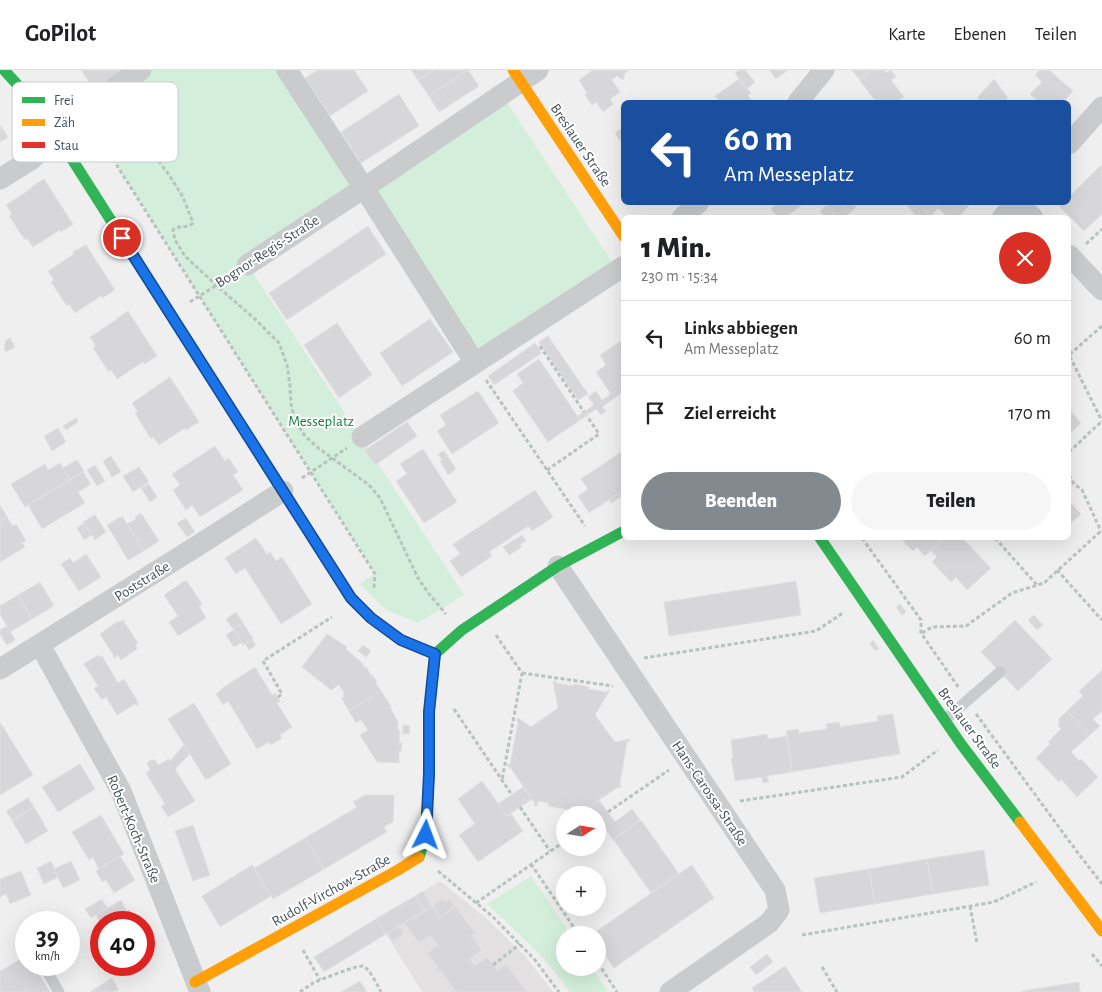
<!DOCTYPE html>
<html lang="de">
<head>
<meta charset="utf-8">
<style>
  :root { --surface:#fff; --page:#f6f6f6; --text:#202124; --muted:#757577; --line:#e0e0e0; --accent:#828a8f }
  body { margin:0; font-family:"Alegreya Sans",sans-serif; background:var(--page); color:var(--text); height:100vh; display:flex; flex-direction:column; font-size:19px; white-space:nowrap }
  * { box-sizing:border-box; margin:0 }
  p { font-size:16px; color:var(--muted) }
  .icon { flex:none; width:28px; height:28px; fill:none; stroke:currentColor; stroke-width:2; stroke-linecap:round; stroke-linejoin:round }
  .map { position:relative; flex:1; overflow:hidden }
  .side { position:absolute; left:621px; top:145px; width:450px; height:325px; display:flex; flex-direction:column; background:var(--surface); border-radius:8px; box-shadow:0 5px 20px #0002 }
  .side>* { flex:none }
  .banner { position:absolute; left:621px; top:30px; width:450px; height:105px; border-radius:8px; box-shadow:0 5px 20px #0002; background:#1a4fa0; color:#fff; overflow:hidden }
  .needle { width:32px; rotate:78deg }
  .fabs { position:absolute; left:556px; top:736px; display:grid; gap:10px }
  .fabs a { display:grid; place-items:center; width:50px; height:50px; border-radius:50%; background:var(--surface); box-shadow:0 5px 20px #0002; font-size:25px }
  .speed { position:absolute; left:15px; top:841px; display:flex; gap:10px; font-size:25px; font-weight:700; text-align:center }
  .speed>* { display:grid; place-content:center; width:65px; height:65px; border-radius:50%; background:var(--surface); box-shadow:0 5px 20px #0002; line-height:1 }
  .speed small { font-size:12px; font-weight:400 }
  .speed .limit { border:8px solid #d22; background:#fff; color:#111 }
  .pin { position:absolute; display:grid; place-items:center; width:42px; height:42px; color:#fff; margin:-21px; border:2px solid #fff; border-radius:50%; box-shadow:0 1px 5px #0007 }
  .me { position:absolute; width:55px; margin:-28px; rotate:3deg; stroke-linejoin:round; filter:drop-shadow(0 0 4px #0008) }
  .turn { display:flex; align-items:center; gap:18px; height:105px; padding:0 20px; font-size:22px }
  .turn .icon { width:65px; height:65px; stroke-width:2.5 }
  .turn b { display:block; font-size:35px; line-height:42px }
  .round { display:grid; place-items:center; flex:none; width:52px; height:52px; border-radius:26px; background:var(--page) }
  .summary { display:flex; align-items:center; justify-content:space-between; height:85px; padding:0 20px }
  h1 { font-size:30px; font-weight:800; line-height:38px }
  .button { display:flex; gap:10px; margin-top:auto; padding:10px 20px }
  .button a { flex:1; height:58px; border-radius:30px; background:var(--accent); color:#fff; font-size:20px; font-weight:800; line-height:58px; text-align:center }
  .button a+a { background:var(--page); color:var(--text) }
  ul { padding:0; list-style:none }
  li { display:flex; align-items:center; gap:15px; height:75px; padding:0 20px; border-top:1px solid var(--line) }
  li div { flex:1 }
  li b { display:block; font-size:19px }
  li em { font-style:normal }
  header { display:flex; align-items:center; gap:30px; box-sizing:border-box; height:70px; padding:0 25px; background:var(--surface); border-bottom:1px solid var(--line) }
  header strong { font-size:24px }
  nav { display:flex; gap:28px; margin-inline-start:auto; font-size:18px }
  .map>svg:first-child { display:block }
</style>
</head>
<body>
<header>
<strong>GoPilot</strong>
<nav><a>Karte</a><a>Ebenen</a><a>Teilen</a></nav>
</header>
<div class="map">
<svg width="1102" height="922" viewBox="0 0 1102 922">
  <rect width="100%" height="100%" fill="#f0efef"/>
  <path fill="#e2e0e1" d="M440 811 487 849 525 886 553 922H422L386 864 324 902 314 887Z"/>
  <path fill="#d3efdb" d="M141 0H287L364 118 502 25 618 201 475 293 364 118 248 195 464 525 418 553 386 540 360 514 375 503 82 39Z
    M531 806 571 865H565V898H592L607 920 604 922H570C547 888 517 862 487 834Z"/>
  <path fill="#d7d7d9" stroke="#e1e1e2" d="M81 0H126L95 21Z
    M318 0H354L368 21 330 46 305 8Z
    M411 0H434L418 10Z
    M434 0H468L429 26 418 10Z
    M468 0 479 16 439 42 429 26Z
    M593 0H629L625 3 623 10 617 6 612 10 620 22 610 29 613 34 603 42 596 32 592 35 585 25 587 23 579 10Z
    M739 0H745L755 12 747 19 735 3Z
    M769 0H788L776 9Z
    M852 0H871L859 9Z
    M871 0H884L886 3 891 0 896 7 891 10 904 27 897 32H893L891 30 887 32H876L859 9Z
    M1040 0H1049L1073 21 1063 32H1039L1030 24 1042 12 1035 5Z
    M739 9 751 23 748 26 753 32H720L715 26Z
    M994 9 1008 28 1004 32H982L977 28Z
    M399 24 419 56 361 93 341 62Z
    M0 55 8 67 0 72Z
    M624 57V70L621 72 615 63Z
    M1101 95 1102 96V144L1084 161 1059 136 1063 132H1069V127Z
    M44 109 73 154 61 162 60 160 33 177 27 168 25 170 9 146 12 144 6 135 32 118 31 117Z
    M779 132H805L785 148H778L771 139Z
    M831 132H840L849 144 846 148H837L827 135Z
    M840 132H852L856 137 849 144Z
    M905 132H919L928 144 923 148H917Z
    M919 132H932L938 138 930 147Z
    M932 132H972L958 148H948Z
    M827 135 836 146 834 148H825L820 141Z
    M368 156 386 184 287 250 269 223Z
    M86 175 115 220 102 228 101 226 75 243 69 234 67 236 51 212 54 210 48 201 74 184 73 182Z
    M128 241 157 286 144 294 143 292 117 309 111 300 109 302 93 278 96 276 90 267 116 250V249Z
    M430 249 453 282 402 316 380 283Z
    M337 253 372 305 339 328 304 275Z
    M548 266 588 324 578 330 539 272Z
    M10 268 15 277 6 282 4 278 6 270Z
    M624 269V316L611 324 596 302 606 295 600 285Z
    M535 273 542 283 494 315 488 306Z
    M539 289 580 350 548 372 513 321 523 313 517 304Z
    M170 307 199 352 186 360 185 358 159 375 153 367 151 369 135 343 138 342 132 333Z
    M624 316V321L602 337 606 341 601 345 596 339 580 350 578 346 594 335 588 327 596 321 602 330Z
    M478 321 499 353 452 384 437 361 446 355 440 345Z
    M1069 339 1081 353 1069 365Z
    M76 348 78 352 66 360 63 356Z
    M407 352 417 366 375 395 365 380Z
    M58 358 66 372 52 381 44 366Z
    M215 376 225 391 229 388 238 402 233 405 243 420 200 447 192 435 186 440 173 420 180 415 172 404Z
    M423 379 457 432 424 453 396 411 407 404 400 394Z
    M624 380V420L589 443 578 426 588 419 581 409Z
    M444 381 456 399 448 405 440 391 442 390 438 384Z
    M111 386 121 402 112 407 103 391Z
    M77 390 84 401 70 410 63 398Z
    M60 393 70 410 25 437 11 414 45 394 48 400Z
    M95 395 105 411 97 416 87 400Z
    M139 397 149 412 133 422 123 406Z
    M83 402 91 414 78 422 85 433 42 459 28 435Z
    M149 414 157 427 150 432 141 418Z
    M535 420 553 447 532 461 528 456 489 482 492 486 461 507 450 491 460 484 453 474Z
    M624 420V425L611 433 609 429Z
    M1069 431 1081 444 1069 455Z
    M0 435 7 447 0 451Z
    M141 443 159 471 144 481 127 454 136 449 135 447Z
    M95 445 106 462 95 470 83 452Z
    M122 446 144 481 128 490 107 455Z
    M7 447 13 456 16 454 26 471 22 473 25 477 0 492V451Z
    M186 448 195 462 187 467 177 453Z
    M84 453 92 465 84 470 77 458Z
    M522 465 526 471 520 474 522 477 509 485 503 477Z
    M256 468 267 484 270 482 276 491 282 487 312 534 281 554 245 498 236 504 225 488Z
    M900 468H944L925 486 917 477 913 481Z
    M944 468H962L991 498 967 520 956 507 951 512 932 492 937 487 930 480Z
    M86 484 101 507 79 521 61 494 70 488 73 493Z
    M186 510 202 534 199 536 206 548 178 566 169 552 178 546 164 525Z
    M796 511 801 545 669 566 664 532Z
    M40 512 54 536 32 549 18 525Z
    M18 525 32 549 10 562 0 544V536Z
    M900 534 906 542 902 545 896 537Z
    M236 542 243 553 233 559 226 549Z
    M1034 545 1043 555 1037 560 1028 550Z
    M123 550 138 573 135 575 137 579 121 590 118 585 115 588 100 564 118 551 119 552Z
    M1015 550 1052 589 1018 621 981 582Z
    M243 553 253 568 244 575 233 559Z
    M7 556 15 570 7 575 0 564V560Z
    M234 560 244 575H243L241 573 234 577 226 565Z
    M327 564 347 577 346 579 361 592 364 597H366L371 605H372L377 612 376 613 381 621 349 641 342 629 343 627 344 623 339 615 331 620 302 597Z
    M252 569 256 575 249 580 245 574Z
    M873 570 879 579 875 581 870 573Z
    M363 575 371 581 366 587 358 581Z
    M98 585 99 587 102 586 118 613 124 609 138 632 137 633 138 635 136 636 135 634 117 645 106 627 102 630 94 618 98 616 84 594Z
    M255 597 272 625 275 623 280 631 277 633 292 657 280 665 282 668 271 675 269 672 257 679 228 631 223 635 216 624 221 620V619Z
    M1102 600V641L1093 649 1100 656 1090 665 1067 641 1083 626 1079 621Z
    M555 610 556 613 574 616V614L589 617 588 619 607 622 608 620H610L595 645 615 672 630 669V671L627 672 620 714 621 716 620 718 618 717 599 730 583 742V744H580V737L571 736 570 740 548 736 549 733 539 731 536 737 534 735 535 733 532 729 510 697H508L507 695 510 694 518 652 516 650 518 648 531 657 558 638 553 611Z
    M381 621 391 636 390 637 398 652V660H400L399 673H402L401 682 399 681V693L377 692 360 665 368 660 361 650 356 653 349 641Z
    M194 633 231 694 206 710 168 649Z
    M1067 641 1090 665 1071 682 1079 691 1081 689 1098 707 1077 727 1061 709 1059 712 1036 688 1050 674 1048 672 1061 659 1058 655 1060 652 1058 650Z
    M893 644 900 684 792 702 786 661 798 659 799 663 827 659 826 654 839 652 840 657 878 651 877 646Z
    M0 652 33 705 0 725Z
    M403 655 410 656 409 664H402Z
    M767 664 768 669 787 666 792 702 767 706 769 712 763 713 762 707 735 711 731 688H733L731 670Z
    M184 675 190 684 175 699 195 731 168 747 161 736 165 734 146 703 150 700 147 693 151 690H155L158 695 169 689 170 691Z
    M80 694 95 719 58 742 42 717Z
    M482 711 507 746 511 744 523 761 478 792 459 765 475 754 458 729Z
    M523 717 532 729 507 746 498 734Z
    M365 725H394L393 752 384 757 387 762 324 799 305 768 357 737 353 732Z
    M28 728 34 737 12 750 6 741Z
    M599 730 615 752 632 739 640 750 613 770 598 748V745H595L590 737Z
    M34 737 48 761 26 774 12 751Z
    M101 745 124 784 99 799 93 787 89 790 72 762Z
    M641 750 679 804 651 823 613 769Z
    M193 755 210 805 193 811 175 761Z
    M305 768 324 799 273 829 254 798Z
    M984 780 989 815 933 824 927 789Z
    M120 786 135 810 114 823 106 810 102 812 96 801Z
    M927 789 933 824 875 834 869 799Z
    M51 791 58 807 44 814 37 798Z
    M71 791 80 810 63 818 54 799Z
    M252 795 271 826 220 857 202 826Z
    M692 795 714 828 614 898 598 875V865H591Z
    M869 799 875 834 820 843 814 808Z
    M21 801 31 825 10 834 6 824 0 827V809Z
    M423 821 432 837 424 841 415 826Z
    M415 826 424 841 386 864 376 849Z
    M102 829 107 838 91 848 85 839Z
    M443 829 445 832 449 829 455 837 440 847 432 837Z
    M121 830 127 841 107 852H101V854L96 845Z
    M455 836 475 863 471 866 482 880 470 889 475 896 487 887 497 901 506 894 526 921 525 922H456L427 883 438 875 430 865 419 873 404 853 432 837 440 847Z
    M129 839 137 852H107L127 841Z
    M376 849 386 864 324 902 314 887Z
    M399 856 403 862 402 866 392 871 388 863Z
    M144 863 148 870 152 868 156 876 144 883Z
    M767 884 773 892 756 905 750 897Z
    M26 886V895H34L50 922H0V901Z
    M785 896 802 922H754L752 918Z
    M112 908 119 920 115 922H90Z
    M360 911 367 922H341Z
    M1079 912 1080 922H1022V921Z"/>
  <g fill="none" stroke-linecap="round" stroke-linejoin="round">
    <path stroke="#b7c3be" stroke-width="3" stroke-dasharray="4 2.5" stroke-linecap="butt" d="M118 40 167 102 183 127 193 153C187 159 178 155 173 160L175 170 185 186 216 215 256 250 279 273 287 295 290 316 291 334 295 350 305 366 317 377 369 415 380 428 418 508 429 524 446 544
      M92 56 375 504 374 518
      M1086 174 1102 159
      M190 232 231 206
      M1102 256 1069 285 1102 351
      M540 276 584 342
      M486 310 585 456
      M1069 382 1102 351
      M547 400 599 364 587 346
      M1069 405 1074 414 1082 420 1101 461
      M302 408 347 378
      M862 468 921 550V563L959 618
      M995 468 1037 515
      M1057 500 1102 550
      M922 563 932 557 966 556 1012 523 1044 513 1102 460
      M496 565 522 603 502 710
      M644 588 816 561 843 543
      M522 603 613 616
      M278 627 282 624 263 591 332 547
      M454 639 512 725
      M976 644 1078 783 1102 814
      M740 731 902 707 938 680
      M520 737 550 781
      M608 742 669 700
      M531 794 579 865
      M438 801 493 847 535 890 559 922
      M476 833 565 771
      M970 836 977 873
      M802 865 994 832 1036 812
      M303 880 320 910
      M1092 884 1102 896
      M598 893 617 922
      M493 895 520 874
      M822 897 837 922
      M300 922C304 919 309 916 313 913 320 910 357 895 363 896 369 898 378 916 381 922"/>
    <path stroke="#c9cbcd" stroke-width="11" d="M945 650 1000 602
      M45 898 59 922"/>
    <path stroke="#c9cbcd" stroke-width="21" d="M287 0 364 118 475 293
      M798 32 824 0
      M1069 74 1102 37
      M0 109 32 89 56 65 72 46 141 0
      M1018 132 1033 148
      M682 148 699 132
      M1002 148 1016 132
      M1069 185 1102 220
      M247 195 364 118 538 0
      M362 367 624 196
      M558 496 775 820 779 840 769 853 670 922
      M40 575 121 721 200 922
      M0 599 194 478 283 421"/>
    <path stroke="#30b455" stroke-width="11" d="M4 0 35 34 63 75 351 528 354 531
      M820 468 961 674 1020 752
      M419 787 426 765 429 704V642L435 584 462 560 558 496 624 461"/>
    <path stroke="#ff9f0a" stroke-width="11" d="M513 0 624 167
      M1020 752 1102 861
      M195 912 398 800 419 787"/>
    <path stroke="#e5322d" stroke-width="11" d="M354 531 371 548 401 570 435 584"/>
  </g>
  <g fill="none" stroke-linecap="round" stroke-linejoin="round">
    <g stroke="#114b97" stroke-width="12">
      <path id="route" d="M122 168 351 528 371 548 401 570 435 584 429 642V704L426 765"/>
    </g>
    <use href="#route" stroke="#1a73e8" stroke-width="9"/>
  </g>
  <g text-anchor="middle" stroke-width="4" stroke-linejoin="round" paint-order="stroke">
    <g font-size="15" fill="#46535b" stroke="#fff">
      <text transform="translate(581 75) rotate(56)" y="5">Breslauer Straße</text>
      <text transform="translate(267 181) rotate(-33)" y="5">Bognor-Regis-Straße</text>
      <text transform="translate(142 511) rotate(-32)" y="5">Poststraße</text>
      <text transform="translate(970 658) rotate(54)" y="5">Breslauer Straße</text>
      <text transform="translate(710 723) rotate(56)" y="5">Hans-Carossa-Straße</text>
      <text transform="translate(134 759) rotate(67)" y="5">Robert-Koch-Straße</text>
      <text transform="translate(331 820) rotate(-29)" y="5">Rudolf-Virchow-Straße</text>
    </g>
    <g font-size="15" fill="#167d41" stroke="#fff">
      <text x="321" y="356">Messeplatz</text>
    </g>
  </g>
  <rect x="12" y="12" width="166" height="80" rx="8" fill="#fff" stroke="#c8cbce" stroke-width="1"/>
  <rect x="22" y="27" width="23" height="6" fill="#30b455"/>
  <rect x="22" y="49" width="23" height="7" fill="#ff9f0a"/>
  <rect x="22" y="72" width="23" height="6" fill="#e5322d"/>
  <g font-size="14" fill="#46535b">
    <text x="54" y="35">Frei</text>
    <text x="54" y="57">Zäh</text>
    <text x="54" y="80">Stau</text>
  </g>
</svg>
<div class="fabs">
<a><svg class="needle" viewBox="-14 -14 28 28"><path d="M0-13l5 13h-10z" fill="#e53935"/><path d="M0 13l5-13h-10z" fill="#757577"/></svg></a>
<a>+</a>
<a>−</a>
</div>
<div class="speed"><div>39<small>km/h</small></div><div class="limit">40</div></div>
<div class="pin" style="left:122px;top:168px;background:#d93025"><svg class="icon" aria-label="arrive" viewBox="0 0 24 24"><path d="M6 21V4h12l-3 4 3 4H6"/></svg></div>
<svg class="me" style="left:426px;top:765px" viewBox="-20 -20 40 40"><path d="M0-17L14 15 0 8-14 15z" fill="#1a73e8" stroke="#fff" stroke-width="4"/></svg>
<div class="banner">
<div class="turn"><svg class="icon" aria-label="left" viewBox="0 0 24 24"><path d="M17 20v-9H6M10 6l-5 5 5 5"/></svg><div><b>60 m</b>Am Messeplatz</div></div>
</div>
<section class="side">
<div class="summary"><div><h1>1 Min.</h1><p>230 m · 15:34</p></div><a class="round" style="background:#d93025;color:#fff"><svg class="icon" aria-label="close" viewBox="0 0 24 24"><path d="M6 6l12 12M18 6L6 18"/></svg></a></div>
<ul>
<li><svg class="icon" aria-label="left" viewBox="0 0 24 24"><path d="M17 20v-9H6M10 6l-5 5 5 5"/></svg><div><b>Links abbiegen</b><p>Am Messeplatz</p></div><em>60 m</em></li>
<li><svg class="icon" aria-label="arrive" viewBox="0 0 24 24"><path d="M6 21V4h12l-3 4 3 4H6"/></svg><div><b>Ziel erreicht</b></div><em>170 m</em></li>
</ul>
<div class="button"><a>Beenden</a><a>Teilen</a></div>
</section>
</div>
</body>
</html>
